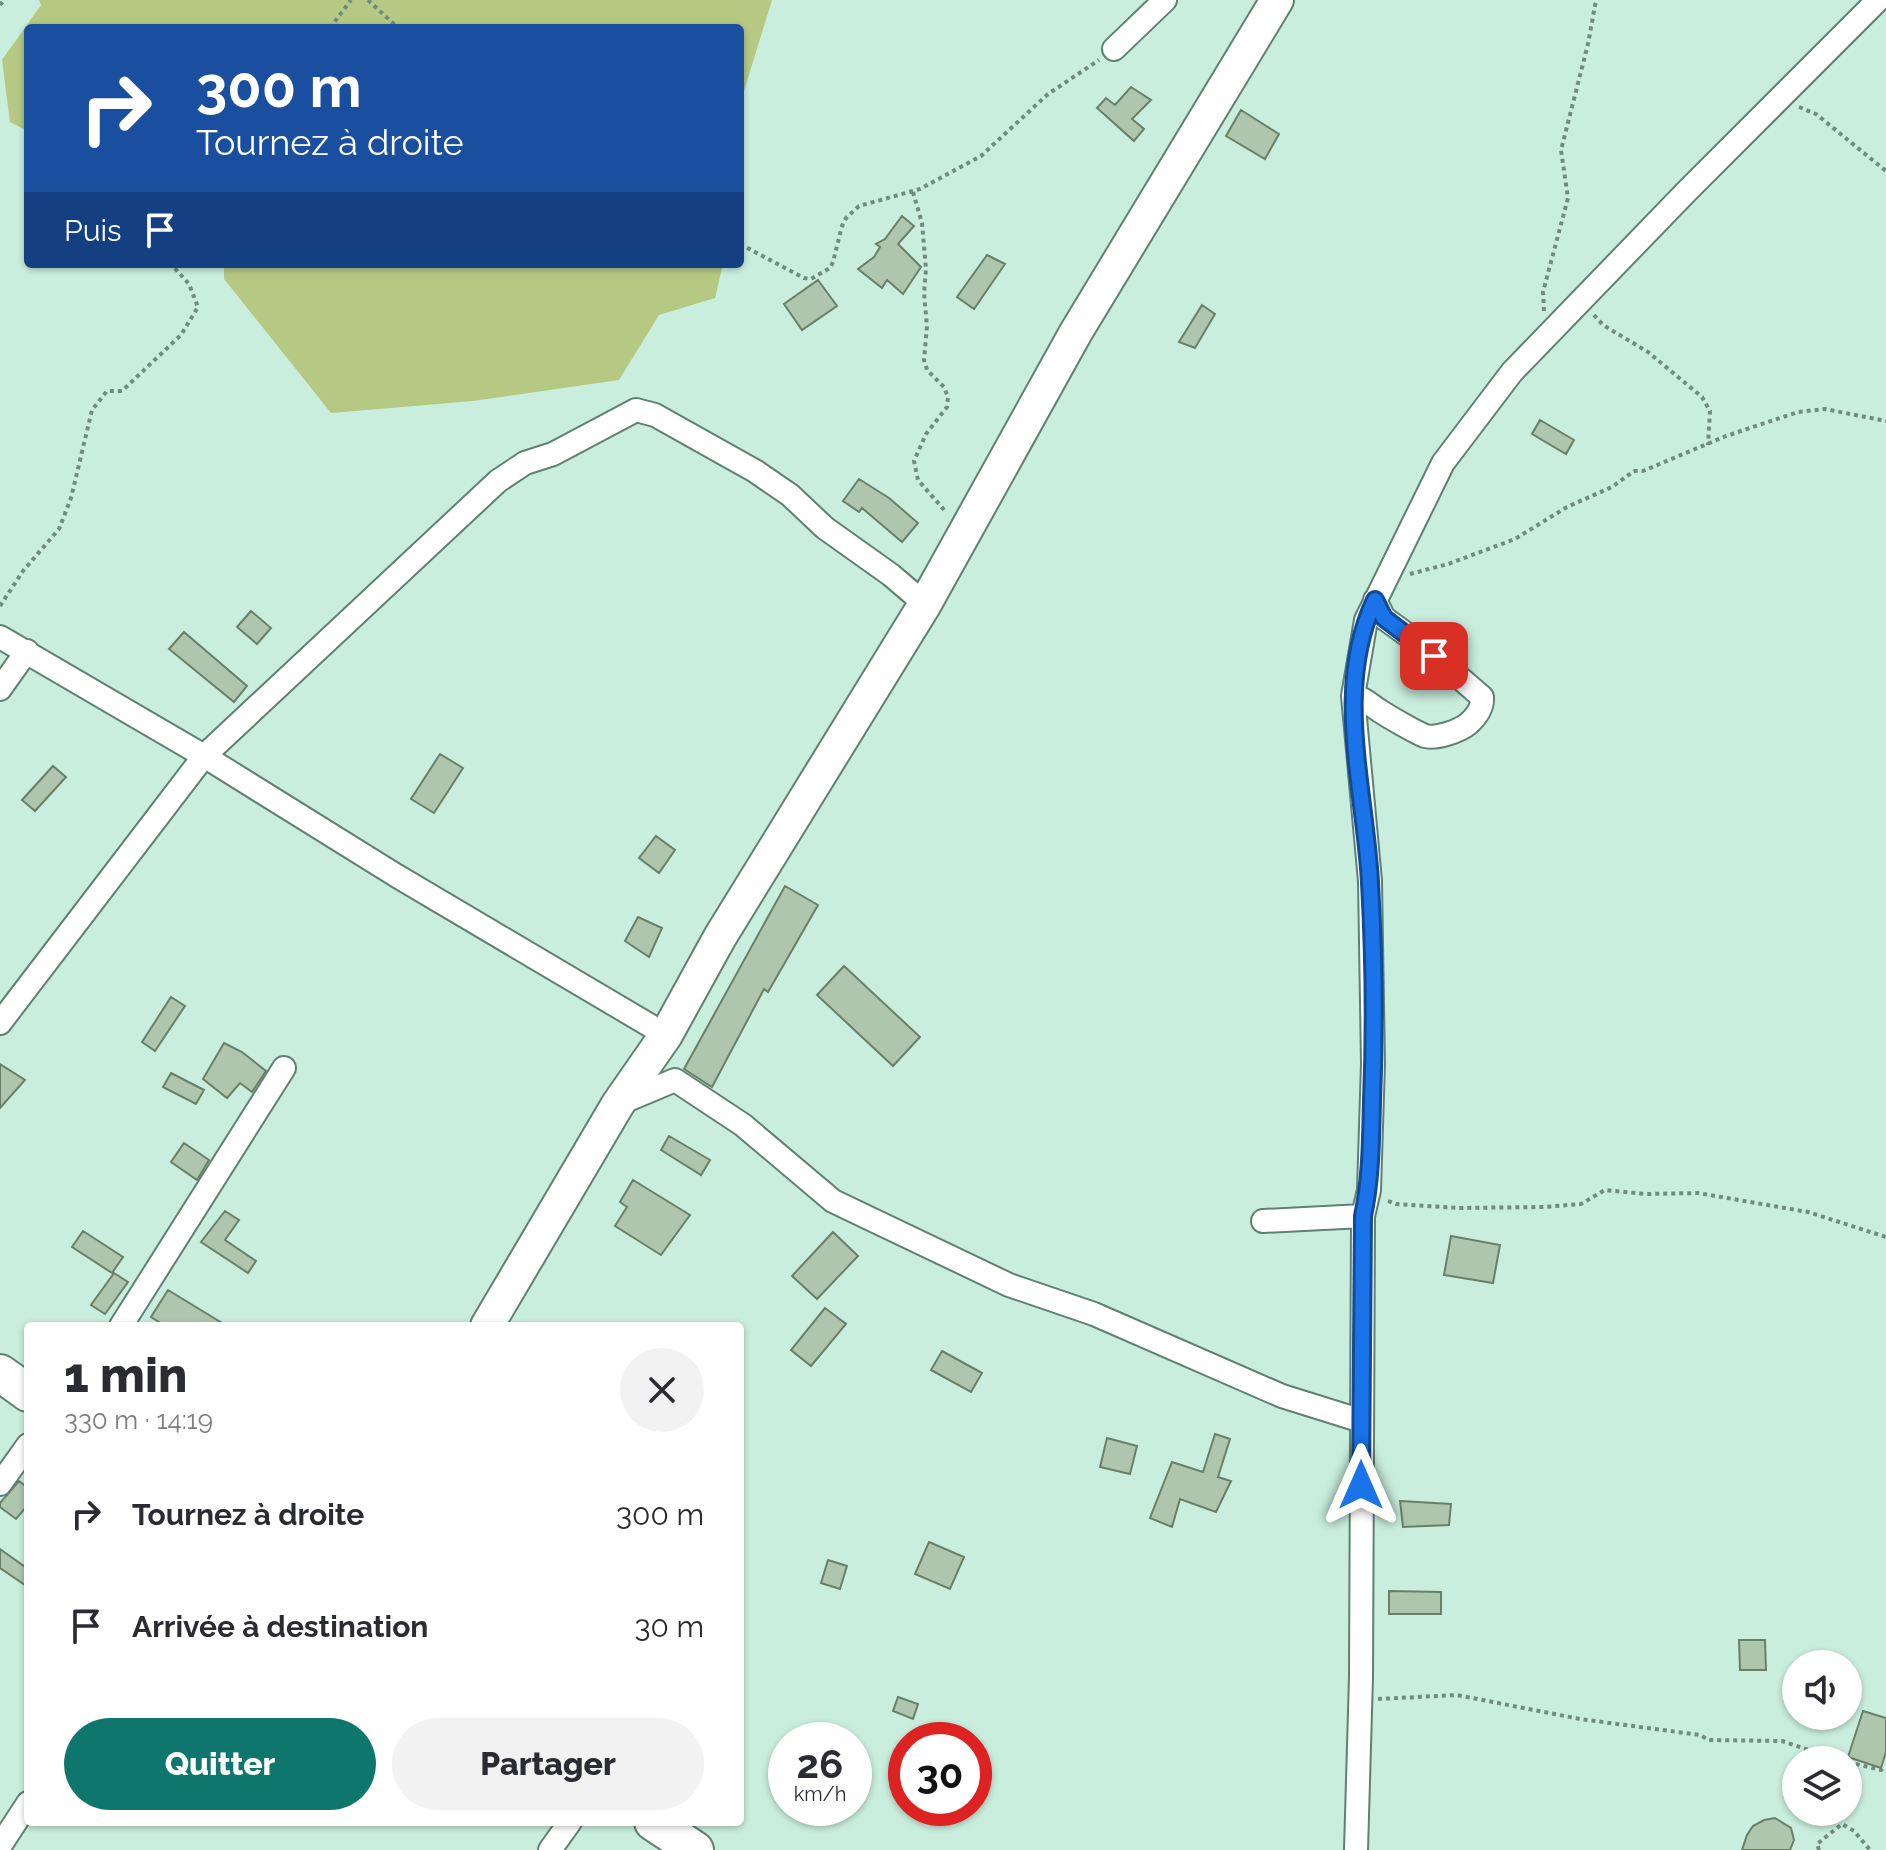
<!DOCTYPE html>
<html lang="fr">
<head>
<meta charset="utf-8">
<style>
  :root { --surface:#fff; --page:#f2f2f3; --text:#2b2b33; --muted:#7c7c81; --accent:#0f766e }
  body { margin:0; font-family:Raleway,sans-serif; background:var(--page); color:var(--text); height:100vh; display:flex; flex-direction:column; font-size:30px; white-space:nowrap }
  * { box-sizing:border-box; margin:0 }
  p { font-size:26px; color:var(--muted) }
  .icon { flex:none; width:44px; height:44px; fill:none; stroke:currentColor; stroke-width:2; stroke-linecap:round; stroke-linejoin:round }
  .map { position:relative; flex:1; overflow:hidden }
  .drawer { position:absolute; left:24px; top:1322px; width:720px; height:504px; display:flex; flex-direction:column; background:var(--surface); border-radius:8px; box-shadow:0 2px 6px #0004 }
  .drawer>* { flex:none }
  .top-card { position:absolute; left:24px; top:24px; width:720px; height:244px; border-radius:8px; box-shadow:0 2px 6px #0004; background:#1a4fa0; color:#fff; overflow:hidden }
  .buttons { position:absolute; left:1782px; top:1650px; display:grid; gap:16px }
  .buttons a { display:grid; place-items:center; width:80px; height:80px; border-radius:50%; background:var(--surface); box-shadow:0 2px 6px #0004; font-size:40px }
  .speed { position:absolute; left:768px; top:1722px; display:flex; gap:16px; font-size:40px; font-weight:700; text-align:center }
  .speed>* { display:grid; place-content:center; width:104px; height:104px; border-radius:50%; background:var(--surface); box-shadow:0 2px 6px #0004; line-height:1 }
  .speed small { font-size:20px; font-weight:400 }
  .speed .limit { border:12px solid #d22; background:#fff; color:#111 }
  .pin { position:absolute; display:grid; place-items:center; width:68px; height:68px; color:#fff; margin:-34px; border-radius:16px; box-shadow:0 4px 12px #0006 }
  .me { position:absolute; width:88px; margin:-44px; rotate:0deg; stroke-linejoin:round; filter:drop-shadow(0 0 6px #0008) }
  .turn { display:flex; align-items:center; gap:28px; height:168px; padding:0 40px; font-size:36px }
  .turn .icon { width:104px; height:104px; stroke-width:2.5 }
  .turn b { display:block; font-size:56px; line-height:68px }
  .then { display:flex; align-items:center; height:76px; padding:0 40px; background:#0003; gap:16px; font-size:30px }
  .round { display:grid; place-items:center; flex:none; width:84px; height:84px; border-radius:42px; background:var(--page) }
  .head { display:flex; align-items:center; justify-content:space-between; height:136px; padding:0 40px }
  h1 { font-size:48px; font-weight:800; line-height:60px }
  .button { display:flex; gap:16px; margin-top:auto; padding:16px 40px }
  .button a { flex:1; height:92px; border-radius:48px; background:var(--accent); color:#fff; font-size:32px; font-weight:800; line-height:92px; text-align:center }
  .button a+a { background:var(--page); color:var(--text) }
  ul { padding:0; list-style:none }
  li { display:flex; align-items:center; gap:24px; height:112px; padding:0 40px }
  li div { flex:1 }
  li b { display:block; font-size:30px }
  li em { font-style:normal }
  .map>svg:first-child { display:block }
</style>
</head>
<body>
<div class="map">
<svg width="1886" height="1850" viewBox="0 0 1886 1850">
  <rect width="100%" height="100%" fill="#c9eedd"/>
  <path fill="#b5c983" d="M39 0H772L740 104V28H28V131L10 122 2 60 41 5Z
    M224 264H723L715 298 659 315 619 380 473 401 331 413 224 279Z"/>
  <path fill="#aec6ad" stroke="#698068" stroke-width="2" d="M1131 87 1151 100 1132 119 1144 129 1134 141 1097 108 1106 98 1115 105Z
    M1241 110 1279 134 1265 159 1226 136Z
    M902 216 914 226 898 244 921 267 903 294 887 280 882 288 858 269 874 257 880 247 876 244 885 239Z
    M987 255 1005 264 974 309 957 297Z
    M818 280 837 306 802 330 784 304Z
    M1202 305 1215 314 1195 348 1179 342Z
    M1540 420 1574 440 1566 454 1532 434Z
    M859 479 889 498 918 523 902 542 862 508 859 512 843 501Z
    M251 611 271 628 257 644 237 627Z
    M184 632 247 686 234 702 169 649Z
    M440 754 463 768 434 813 411 799Z
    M53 766 66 777 35 811 22 800Z
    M656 836 675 850 659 873 639 858Z
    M785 886 818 905 768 992 764 989 712 1087 684 1069Z
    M638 917 662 928 649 957 625 941Z
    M844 966 920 1037 893 1066 817 995Z
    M171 997 185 1006 155 1051 142 1042Z
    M224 1043 242 1052 266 1071 252 1092 240 1083 227 1098 203 1079Z
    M0 1064 25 1080 0 1108Z
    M171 1073 204 1090 196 1104 163 1087Z
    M669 1136 710 1160 701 1175 661 1150Z
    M184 1143 209 1160 197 1180 171 1162Z
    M633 1180 690 1215 661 1255 615 1226 627 1207 620 1202Z
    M225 1211 239 1220 225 1240 256 1261 248 1273 201 1242Z
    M83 1231 123 1257 112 1273 72 1247Z
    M833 1232 858 1256 817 1299 792 1276Z
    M1451 1236 1500 1245 1493 1283 1444 1275Z
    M114 1273 128 1282 105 1314 91 1305Z
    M168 1290 227 1326H165L151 1317Z
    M825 1308 846 1324 811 1366 791 1350Z
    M942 1351 982 1373 971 1392 931 1370Z
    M1215 1434 1230 1439 1218 1477 1231 1481 1216 1512 1180 1499 1172 1527 1150 1518 1172 1462 1203 1472Z
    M1107 1438 1137 1446 1130 1474 1100 1467Z
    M19 1481 28 1488V1505L16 1519 0 1507V1503Z
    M1400 1501 1451 1504 1449 1525 1403 1527Z
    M929 1542 964 1557 950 1589 915 1574Z
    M0 1549 28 1569V1587L0 1568Z
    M828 1560 847 1566 840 1589 821 1583Z
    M1389 1591 1441 1592V1614H1389Z
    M1739 1640H1765L1766 1670H1740Z
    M898 1697 918 1704 913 1719 893 1711Z
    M1863 1711 1886 1718V1752L1881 1768 1848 1757Z
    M1775 1818 1791 1828 1794 1840 1790 1850H1742L1747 1835 1753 1826 1764 1820Z"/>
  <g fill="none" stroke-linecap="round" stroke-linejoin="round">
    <g stroke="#5f8072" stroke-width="26">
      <path id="minor" d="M1114 49 1165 0
        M0 637 204 756 397 876 666 1035
        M0 689 27 651
        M1353 696C1365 698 1370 705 1380 711 1389 717 1417 733 1425 736 1437 739 1459 731 1468 724 1476 717 1483 707 1482 697L1424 647 1384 618 1375 600
        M0 1023 204 756 498 481 525 463 553 454 636 410 655 415 755 471 790 495 825 528 891 575 925 604
        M618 1104 675 1080 743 1125 833 1201 1009 1285 1094 1314 1282 1396 1362 1421
        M1263 1221 1363 1216
        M121 1326 284 1068
        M0 1484 28 1445
        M0 1846 28 1803
        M550 1850 570 1822
        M1356 1850 1361 1677 1363 1216 1369 1190 1373 1063 1370 881 1353 696 1366 620 1443 463 1512 372 1688 190 1878 0"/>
    </g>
    <g stroke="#5f8072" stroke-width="36">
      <path id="secondary" d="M487 1326 618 1104 666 1035 720 937 925 604 1076 332 1277 0"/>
    </g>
    <g stroke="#5f8072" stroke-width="40">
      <path id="primary" d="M0 1373 28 1393
        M653 1822 695 1850"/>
    </g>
    <path stroke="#728b80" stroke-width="4" stroke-dasharray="4 4" stroke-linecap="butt" d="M368 0 398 28
      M0 5 4 0
      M330 28 351 0
      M1799 107 1816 114 1886 171
      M913 192 922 223 926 269 924 293 927 326 924 360 927 370 944 387 948 397 947 407 926 434 914 461 918 480 946 512
      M740 244 804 278 811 279 830 268 833 262 842 226 846 218 859 206 920 189 981 156 1048 94 1099 60
      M1544 311 1543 292 1568 198 1561 150 1588 44 1596 0
      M1594 315 1603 325 1648 352 1702 397 1710 411 1708 445
      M1410 574 1448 564 1515 539 1567 507 1612 487 1634 471H1643L1726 436 1798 412 1825 409 1886 421
      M0 606 23 571 59 529 71 498 92 410 107 391H122L181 335 198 307 189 284 171 264
      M1388 1201 1396 1204 1458 1208 1544 1207 1581 1204 1605 1190 1645 1194 1698 1193 1808 1212 1886 1237
      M1378 1699 1457 1695 1580 1719 1700 1735 1709 1740 1782 1741 1839 1760
      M1848 1762 1881 1770 1886 1767
      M1819 1850 1817 1844 1842 1824 1854 1831 1870 1850"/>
    <use href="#minor" stroke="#fff" stroke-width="22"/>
    <use href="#secondary" stroke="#fff" stroke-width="32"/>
    <use href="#primary" stroke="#fff" stroke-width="36"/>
  </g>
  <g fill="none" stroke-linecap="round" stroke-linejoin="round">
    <g stroke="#114b97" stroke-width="20">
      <path id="route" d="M1361 1485 1363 1216C1371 1179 1371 1140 1372 1101 1375 1028 1374 955 1370 882 1365 789 1333 688 1375 600L1384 618 1434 656"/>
    </g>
    <use href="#route" stroke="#1a73e8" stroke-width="14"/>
  </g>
</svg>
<div class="buttons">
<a><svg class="icon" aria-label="sound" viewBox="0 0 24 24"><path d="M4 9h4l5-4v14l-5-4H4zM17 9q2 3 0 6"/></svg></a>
<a><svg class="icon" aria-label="layers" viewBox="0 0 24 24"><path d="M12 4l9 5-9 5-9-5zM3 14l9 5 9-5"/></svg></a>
</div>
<div class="speed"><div>26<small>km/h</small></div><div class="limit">30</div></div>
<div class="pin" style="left:1434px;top:656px;background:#d93025"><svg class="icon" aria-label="arrive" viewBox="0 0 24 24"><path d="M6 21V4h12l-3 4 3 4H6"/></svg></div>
<svg class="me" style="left:1361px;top:1485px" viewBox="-20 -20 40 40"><path d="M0-17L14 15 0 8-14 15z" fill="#1a73e8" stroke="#fff" stroke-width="4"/></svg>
<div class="top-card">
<div class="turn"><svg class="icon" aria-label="right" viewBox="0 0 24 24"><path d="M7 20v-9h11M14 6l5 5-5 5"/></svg><div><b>300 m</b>Tournez à droite</div></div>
<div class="then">Puis<svg class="icon" aria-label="arrive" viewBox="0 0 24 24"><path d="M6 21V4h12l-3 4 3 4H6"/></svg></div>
</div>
<section class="drawer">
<div class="head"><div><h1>1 min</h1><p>330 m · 14:19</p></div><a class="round"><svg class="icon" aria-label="close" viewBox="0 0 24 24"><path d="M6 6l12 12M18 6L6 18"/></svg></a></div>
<ul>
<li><svg class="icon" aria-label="right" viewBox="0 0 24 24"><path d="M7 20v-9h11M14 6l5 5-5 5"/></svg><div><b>Tournez à droite</b></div><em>300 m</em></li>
<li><svg class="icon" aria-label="arrive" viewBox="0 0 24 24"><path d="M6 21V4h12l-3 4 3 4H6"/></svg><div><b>Arrivée à destination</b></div><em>30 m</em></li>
</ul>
<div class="button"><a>Quitter</a><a>Partager</a></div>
</section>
</div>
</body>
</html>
